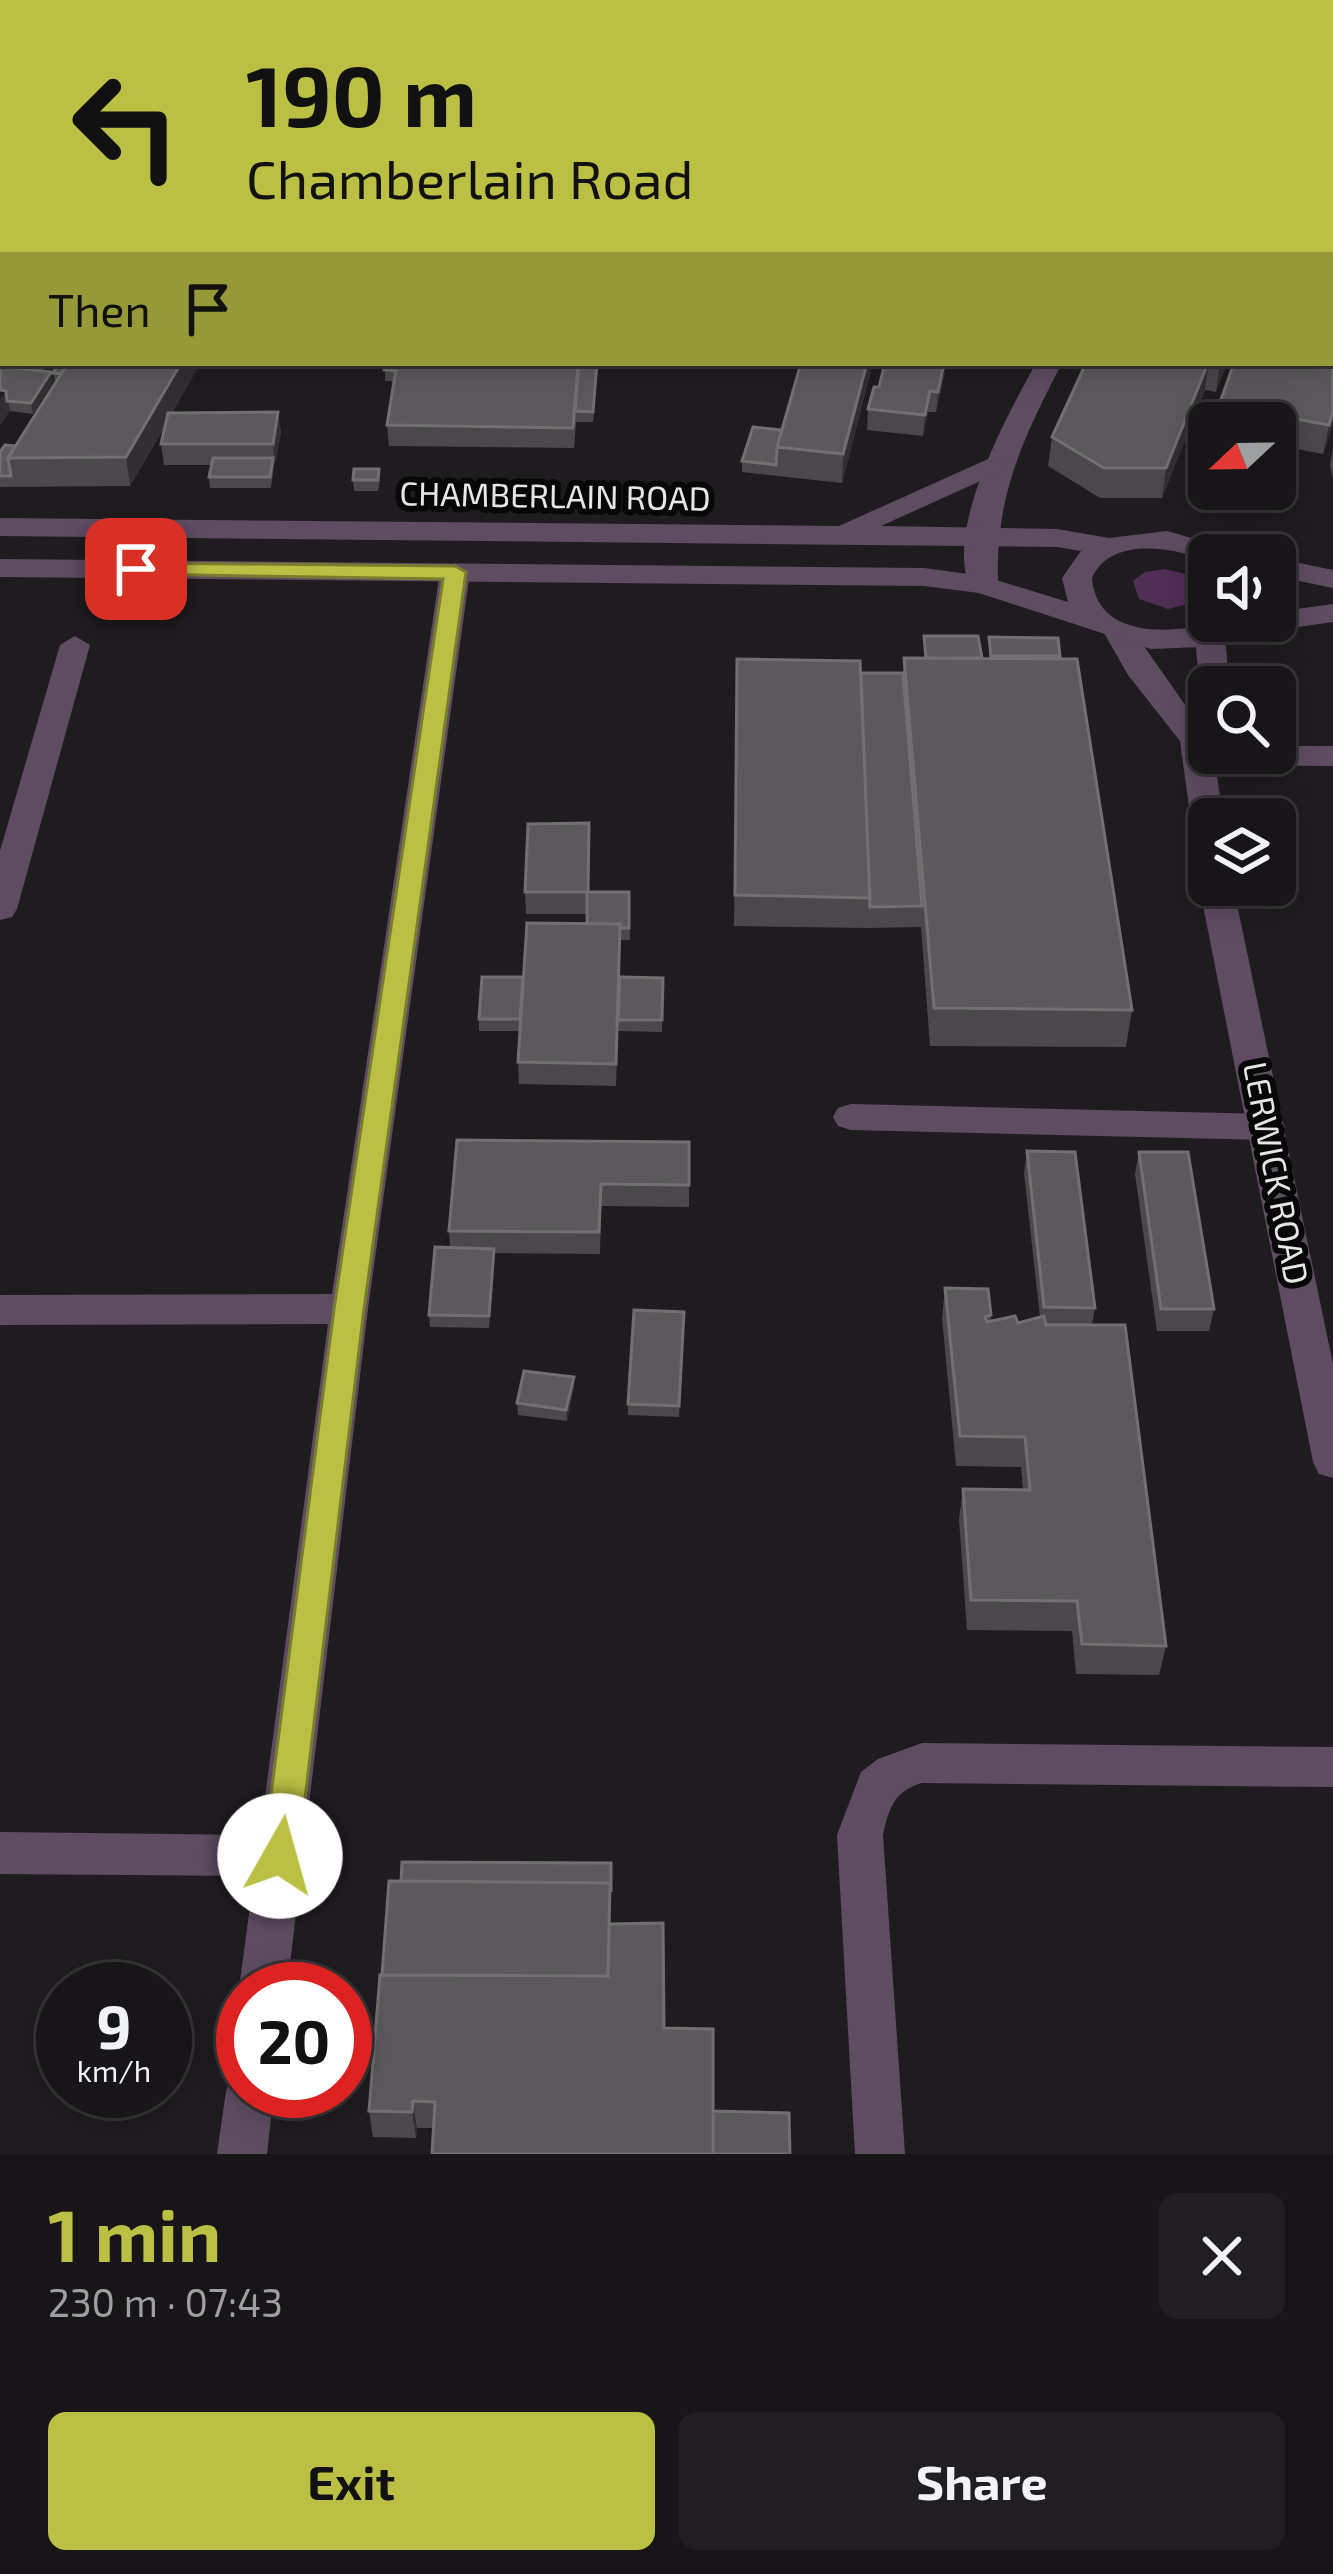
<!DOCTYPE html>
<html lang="en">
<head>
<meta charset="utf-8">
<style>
  :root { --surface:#171517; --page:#201e20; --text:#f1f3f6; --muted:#9e9fa1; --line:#363436; --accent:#bbc045 }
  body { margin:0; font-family:"Exo 2",sans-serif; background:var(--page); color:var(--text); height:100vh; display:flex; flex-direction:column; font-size:45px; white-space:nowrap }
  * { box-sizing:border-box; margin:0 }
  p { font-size:39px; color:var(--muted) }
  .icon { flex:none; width:66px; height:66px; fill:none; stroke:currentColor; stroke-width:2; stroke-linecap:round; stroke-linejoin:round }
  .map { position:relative; height:2154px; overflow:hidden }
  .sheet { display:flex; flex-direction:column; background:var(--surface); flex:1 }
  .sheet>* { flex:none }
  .banner { position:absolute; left:0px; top:0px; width:1335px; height:366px; box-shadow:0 6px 30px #0003,0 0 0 3px var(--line); background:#bbc045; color:#111; overflow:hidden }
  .needle { width:78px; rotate:248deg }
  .buttons { position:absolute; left:1188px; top:402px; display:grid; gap:24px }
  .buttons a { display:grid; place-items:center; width:108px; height:108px; border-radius:18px; background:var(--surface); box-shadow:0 6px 30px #0003,0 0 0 3px var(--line); font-size:60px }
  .speed { position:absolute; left:36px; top:1962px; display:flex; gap:24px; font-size:60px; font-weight:700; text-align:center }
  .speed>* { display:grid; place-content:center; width:156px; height:156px; border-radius:50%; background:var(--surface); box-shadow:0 6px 30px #0003,0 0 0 3px var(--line); line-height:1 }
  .speed small { font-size:30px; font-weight:400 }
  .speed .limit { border:18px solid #d22; background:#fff; color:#111 }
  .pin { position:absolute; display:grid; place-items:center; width:102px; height:102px; color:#fff; margin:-51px; border-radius:24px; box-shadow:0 6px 18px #0006 }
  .me { position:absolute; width:132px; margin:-66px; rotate:7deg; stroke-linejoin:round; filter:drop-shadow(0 0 9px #0008) }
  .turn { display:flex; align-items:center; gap:42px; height:252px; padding:0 48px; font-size:54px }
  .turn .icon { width:156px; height:156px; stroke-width:2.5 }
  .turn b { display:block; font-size:84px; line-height:102px }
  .then { display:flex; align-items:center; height:114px; padding:0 48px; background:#0003; gap:24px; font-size:45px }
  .round { display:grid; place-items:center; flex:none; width:126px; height:126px; border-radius:18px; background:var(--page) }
  .overview { display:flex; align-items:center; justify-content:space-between; height:204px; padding:0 48px }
  h1 { font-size:72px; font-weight:700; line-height:90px; color:var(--accent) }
  .primary-button { display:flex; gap:24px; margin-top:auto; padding:24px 48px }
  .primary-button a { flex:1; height:138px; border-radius:18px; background:var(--accent); color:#111; font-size:48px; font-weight:700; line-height:138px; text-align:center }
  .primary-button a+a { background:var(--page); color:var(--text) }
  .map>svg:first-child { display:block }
</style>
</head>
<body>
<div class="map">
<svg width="1333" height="2154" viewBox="0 0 1333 2154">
  <rect width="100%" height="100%" fill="#1f1c1f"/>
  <path fill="#502e55" d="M1165 569 1186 574 1199 585 1195 602 1168 609 1139 599 1133 581 1145 572Z"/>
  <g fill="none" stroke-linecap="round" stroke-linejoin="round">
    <path fill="#5f4c63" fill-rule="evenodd" d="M1332 116H1333V130H1332Z
      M0 117H3V131H0Z
      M1036 363H1062C1022 441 995 495 998 585L983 594 972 591C941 534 1008 414 1036 363Z
      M455 563 470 572 368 1309 287 1989H243V1998L239 1989 254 1876 0 1874V1832L260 1835 328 1324 0 1325V1295L332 1294 440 572Z
      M75 636 90 645 17 909 12 917 0 920V851L60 645Z
      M1209 745V753H1275V746H1333V766L1197 765 1181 755 1186 748Z
      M851 1104 1267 1114 1280 1118 1285 1127 1280 1136 1267 1140 851 1130 838 1126 833 1117 838 1108Z
      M922 1743 1333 1747V1787L922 1783C894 1791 889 1808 883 1835L905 2154H855L837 1835 861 1772 878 1759Z
      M243 2070V2091H274L267 2154H217L226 2091 233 2074Z"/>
    <path fill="#5f4c63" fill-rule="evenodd" d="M1118 622 1129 625 1188 709 1198 670 1195 637 1210 628 1225 637 1228 670 1224 687H1209V753H1214L1223 819H1209V847L1197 844 1193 836 1180 741 1128 675 1103 631Z
      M1209 876V885H1233L1333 1364V1478L1319 1474 1313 1462 1199 885Z"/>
    <path fill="#5f4c63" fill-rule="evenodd" d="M997 455 1011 463 1007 469 881 526 1057 529 1109 538 1167 531 1230 549 1235 555H1209V561C1175 548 1111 535 1092 578 1097 640 1173 634 1217 622 1234 617 1257 621 1275 621V612L1333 604V622L1236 636 1201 647 1151 649 979 593 924 586 0 577V559L924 568 983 576 1068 602 1062 578 1081 551 1057 547 0 536V518L839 526Z
      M1275 558 1333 570V588L1275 576Z"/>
  </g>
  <path fill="#4b484b" d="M0 253H3V298H0Z
    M59 363 173 413 278 412 281 433 274 465 271 488H210L209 477 211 465H164L161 444 165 426 130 486 0 487V452L15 446 55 383 53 373Z
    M372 363H597L593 422H576L574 448 389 446 387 425 394 381H385V363Z
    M601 363H873L842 483 742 472V461L782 430 800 367Z
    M885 363H947L936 412H928L923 436 867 430 868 409 879 387Z
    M1086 363H1227L1216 392 1205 390 1162 498H1100L1048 466 1052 437Z
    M0 366 51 372 53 382 33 414 10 411Z
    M1219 405 1333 423 1323 454 1275 445V423H1216Z
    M1333 448V479L1330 465Z
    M353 480H380L378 491H354Z
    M924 636 981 658H989V637L1058 638 1060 659 1132 1010 1126 1047 930 1046 921 927 868 928 734 926 737 659 861 673H903L904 658H924Z
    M525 892H629L630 940H620V977L663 978 662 1032 618 1031V1029L616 1086 519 1084 518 1062 520 1031H479V1019L523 977 587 924V914H526Z
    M689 1142V1207L601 1206 600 1254 494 1253 489 1328 430 1327 429 1315 450 1248 449 1231Z
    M1027 1151 1095 1308 1092 1325 1166 1646 1159 1675 1076 1674 1072 1631 967 1630 959 1519 963 1489 1023 1490 1021 1467 956 1466 942 1318 945 1288 991 1315V1322L1018 1323 1040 1317 1024 1173Z
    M1139 1152 1214 1309 1209 1331H1157L1135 1174Z
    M684 1312 679 1417 628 1415V1404Z
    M574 1388 567 1421 518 1415 517 1403Z
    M611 1863 433 2128H417L416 2138 373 2137 369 2111 382 1975 401 1881Z"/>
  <path fill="#322f32" d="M50 0H69L66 3H47Z
    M3 61V85L0 89V65Z
    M181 363H201L130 486 126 457Z
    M867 363H873L842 483 843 454Z
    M944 363H947L936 412 938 392Z
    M1209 363 1205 390 1162 498 1166 468Z
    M1220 363H1227L1216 392Z
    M51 372 53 382 33 414 31 403Z
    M6 391 10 411 0 426V399Z
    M930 391 928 412 923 436 925 415Z
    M1333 411V423L1323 454 1329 425Z
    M278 412 281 433 275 465 273 444Z
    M494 1249V1260L489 1328V1316Z
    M574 1377V1388L567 1421 566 1410Z
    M413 2101 417 2128 416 2138 412 2112Z"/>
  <path fill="#5c595c" stroke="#716f71" stroke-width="3" d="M0 0H50L47 3H3V7L0 6Z
    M859 0H964V3H858Z
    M984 0H1136L1134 3H983Z
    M1332 11H1333V60H1332Z
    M0 13H3V61L0 65Z
    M0 154H3V173H0Z
    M0 254H3V278H0Z
    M1332 288 1333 411 1329 425 1219 405 1234 363H1332Z
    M59 363H68L61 374 53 373Z
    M68 363H181L126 457 8 458Z
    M385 363H397L396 371 384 370Z
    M397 363H578L573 428 387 425Z
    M579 363H597L593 412 575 411Z
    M801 363H867L843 454 777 447Z
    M885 363H944L938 392 930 391 925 415 868 409 874 387H879Z
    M1086 363H1208L1166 468H1104L1052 437Z
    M0 366 51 372 31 403 7 401 6 391 0 390Z
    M278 412 273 444H161L168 413Z
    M753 427 782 430 777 447 776 465 742 461Z
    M5 445 15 446 8 458 11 476H0V452Z
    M213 458H273L270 477H209Z
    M354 469H379L378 480H353Z
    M924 636H978L982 658H926Z
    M989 637 1058 638 1060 656H991Z
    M904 658 1077 659 1132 1010 934 1008Z
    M737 659 860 661 870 898 735 895Z
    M861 673H903L922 906 870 907Z
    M589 823 588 892H525L528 824Z
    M587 892H629V928H620V924H587Z
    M527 923 620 924 616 1064 518 1062Z
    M482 977H523L520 1019H479Z
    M620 977 663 978 662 1020H618Z
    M457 1140 689 1142V1185L601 1184 599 1232 449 1231Z
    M1027 1151 1075 1152 1095 1308 1044 1307Z
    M1139 1152H1188L1214 1309H1161Z
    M435 1247 494 1249 489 1316 429 1315Z
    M945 1288 988 1289 991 1315 985 1317 987 1322 1015 1316 1018 1323 1044 1316 1046 1325H1125L1166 1646 1082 1644 1077 1601 971 1600 963 1489 1030 1490 1025 1437 960 1436Z
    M634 1310 684 1312 679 1406 628 1404Z
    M524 1371 574 1377 566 1410 517 1403Z
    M402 1862 611 1863V1892L610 1883 401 1881Z
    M389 1881 610 1883 608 1976 382 1975Z
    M663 1923 664 2028 713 2029V2154H432L435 2102 413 2101 412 2112 369 2111 380 1975 608 1976 609 1924Z
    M713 2111 789 2113 790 2154H713Z"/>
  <path fill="#bbc045" stroke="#7a7d2d" stroke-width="3" d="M136 563 455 566 466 572 364 1309 298 1856 293 1867 280 1871 268 1867 263 1856 334 1309 443 579 129 574 125 569Z"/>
  <g text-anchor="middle" stroke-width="12" stroke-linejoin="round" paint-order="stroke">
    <g font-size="33" fill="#e7e5e7" stroke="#080708">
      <text transform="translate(555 496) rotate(1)" y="12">CHAMBERLAIN ROAD</text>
      <text transform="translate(1276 1173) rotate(79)" y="12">LERWICK ROAD</text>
    </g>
  </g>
</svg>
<div class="buttons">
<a><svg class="needle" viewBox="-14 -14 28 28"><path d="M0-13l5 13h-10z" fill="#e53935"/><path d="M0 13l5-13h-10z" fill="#9e9fa1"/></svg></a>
<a><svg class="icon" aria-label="sound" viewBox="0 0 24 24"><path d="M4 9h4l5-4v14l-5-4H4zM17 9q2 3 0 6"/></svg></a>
<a><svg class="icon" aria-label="search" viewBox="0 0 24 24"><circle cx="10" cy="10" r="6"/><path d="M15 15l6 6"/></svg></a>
<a><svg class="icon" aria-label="layers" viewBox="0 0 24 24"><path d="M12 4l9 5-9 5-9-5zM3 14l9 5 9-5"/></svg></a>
</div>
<div class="speed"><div>9<small>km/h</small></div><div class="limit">20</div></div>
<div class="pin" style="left:136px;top:569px;background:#d93025"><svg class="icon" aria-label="arrive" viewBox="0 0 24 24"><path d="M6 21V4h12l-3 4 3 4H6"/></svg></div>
<svg class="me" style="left:280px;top:1856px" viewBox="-20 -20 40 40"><circle r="19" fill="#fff"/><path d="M0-13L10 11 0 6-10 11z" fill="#bbc045"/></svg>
<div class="banner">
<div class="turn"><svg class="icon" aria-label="left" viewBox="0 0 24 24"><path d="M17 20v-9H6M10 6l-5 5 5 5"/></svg><div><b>190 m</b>Chamberlain Road</div></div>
<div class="then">Then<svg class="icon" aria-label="arrive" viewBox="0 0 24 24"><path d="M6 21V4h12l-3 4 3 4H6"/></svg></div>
</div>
</div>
<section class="sheet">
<div class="overview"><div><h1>1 min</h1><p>230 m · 07:43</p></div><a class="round"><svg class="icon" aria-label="close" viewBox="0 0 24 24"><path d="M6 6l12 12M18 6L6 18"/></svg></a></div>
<div class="primary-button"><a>Exit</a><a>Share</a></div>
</section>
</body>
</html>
